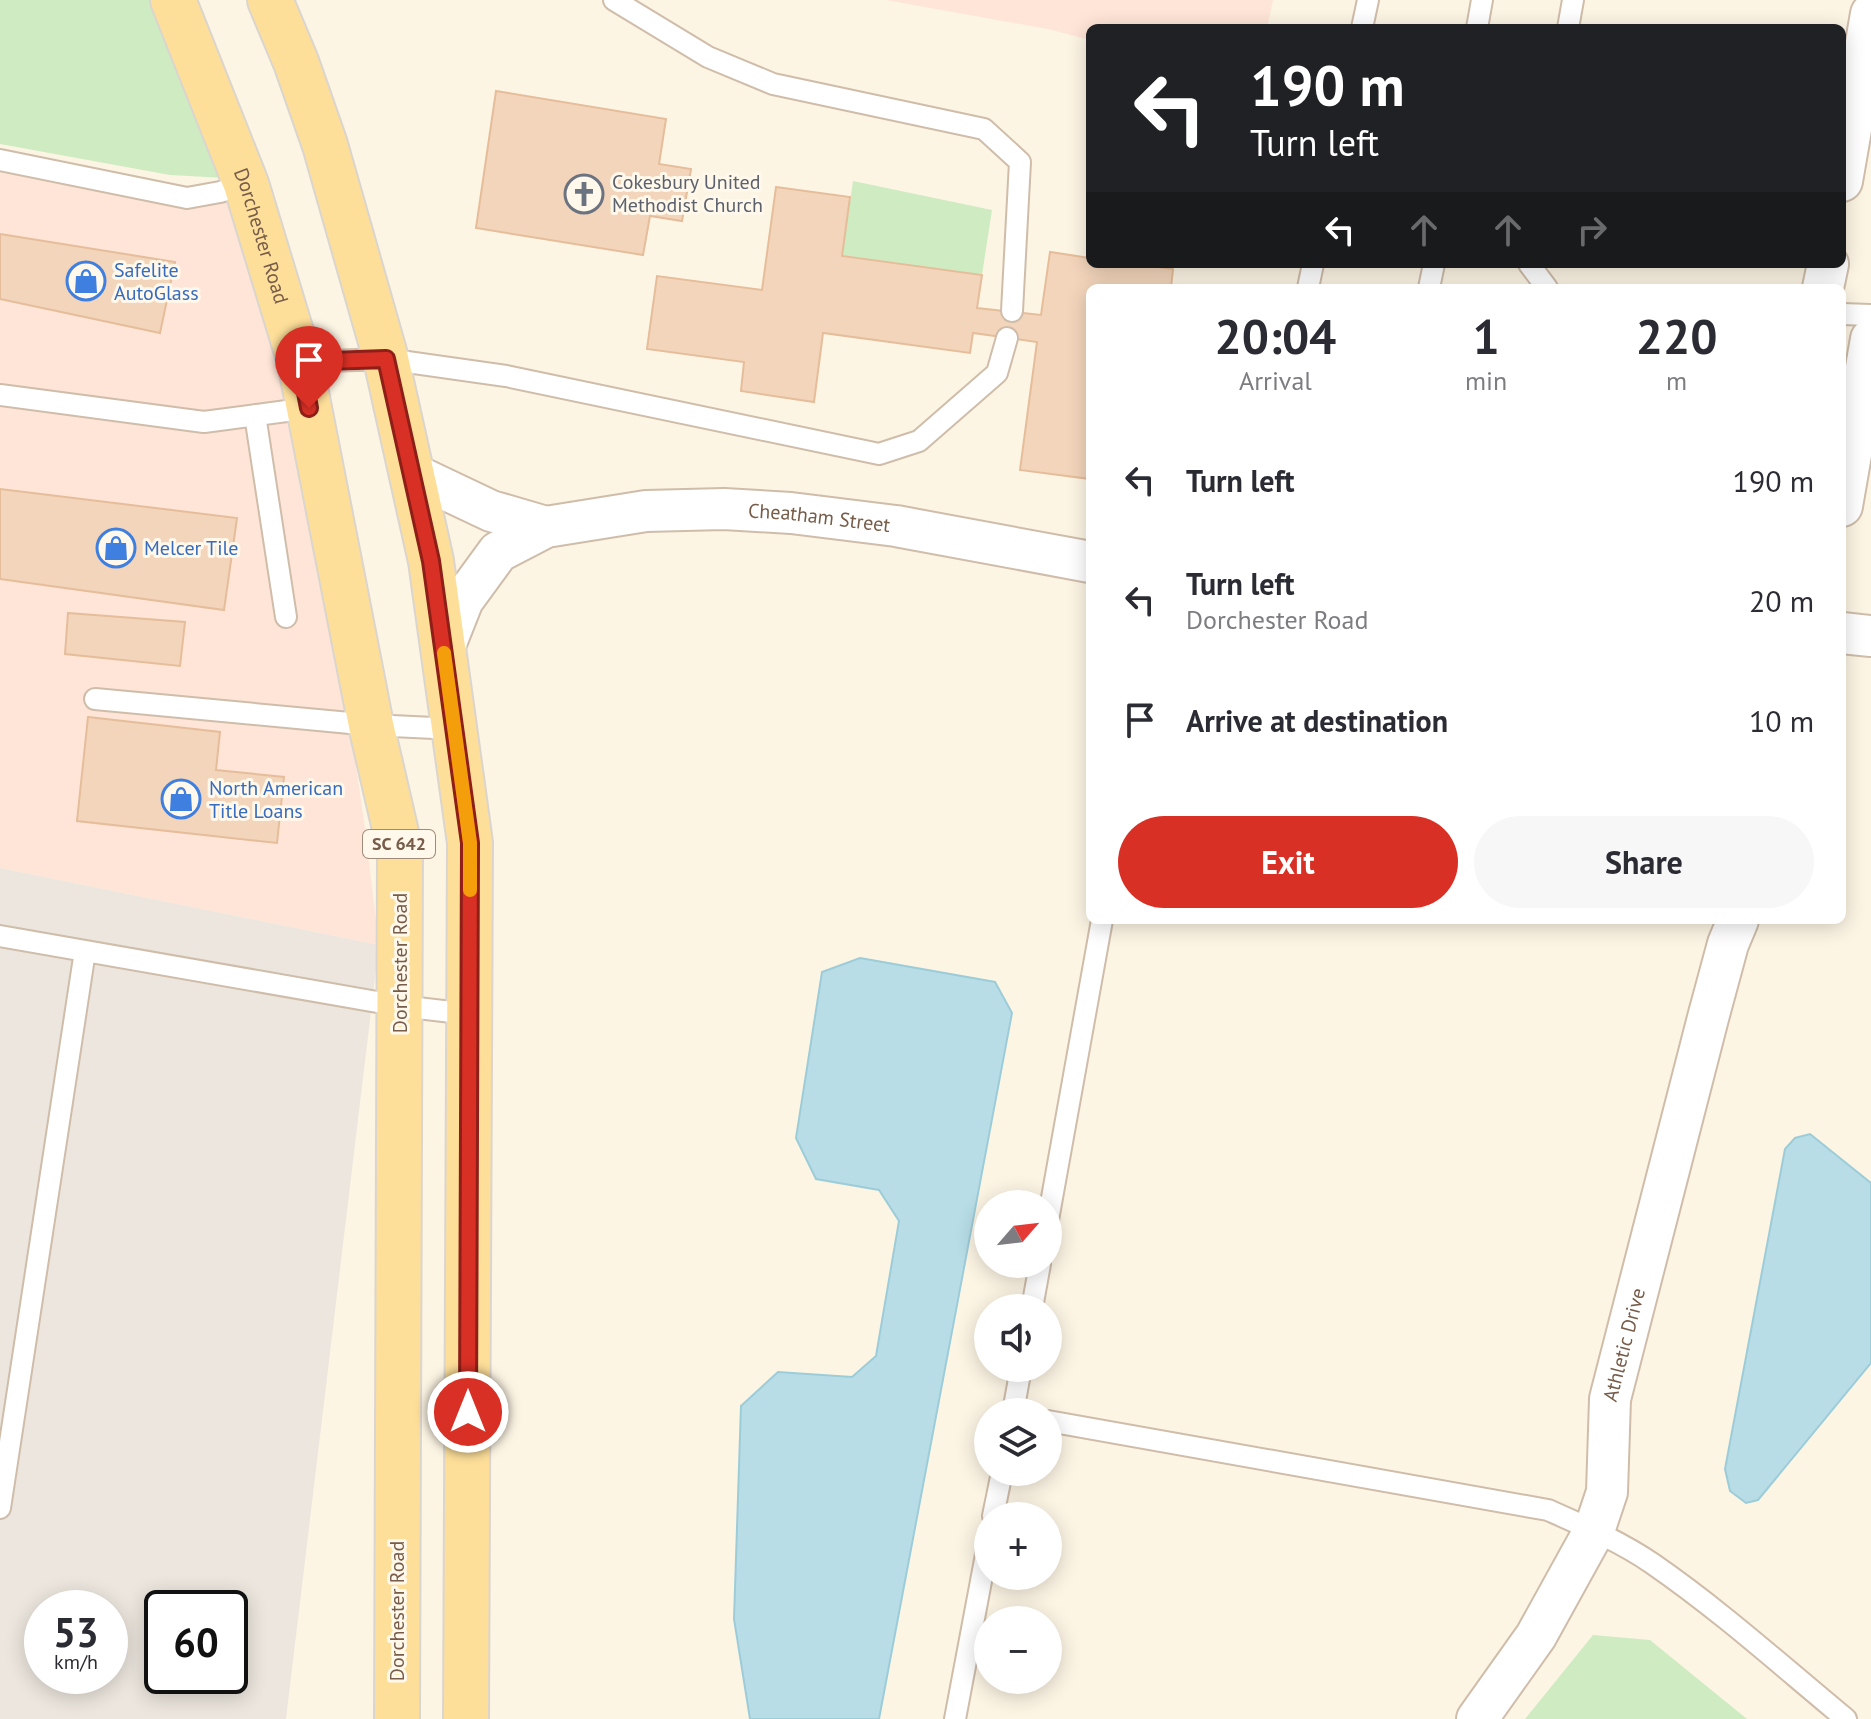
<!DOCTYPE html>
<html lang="en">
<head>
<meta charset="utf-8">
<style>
  :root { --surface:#fff; --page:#f7f7f7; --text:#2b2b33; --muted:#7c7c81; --accent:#d93025 }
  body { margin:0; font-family:"PT Sans",sans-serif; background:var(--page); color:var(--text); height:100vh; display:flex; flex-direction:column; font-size:30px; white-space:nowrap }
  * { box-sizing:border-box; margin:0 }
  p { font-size:26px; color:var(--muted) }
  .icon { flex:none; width:44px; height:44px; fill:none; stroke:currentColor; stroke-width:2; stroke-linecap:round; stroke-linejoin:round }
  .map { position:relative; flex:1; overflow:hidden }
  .drawer { position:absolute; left:1086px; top:284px; width:760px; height:640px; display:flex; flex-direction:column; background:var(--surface); border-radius:12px; box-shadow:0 4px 20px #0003 }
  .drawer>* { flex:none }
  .top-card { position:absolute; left:1086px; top:24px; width:760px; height:244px; border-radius:12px; box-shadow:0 4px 20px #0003; background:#202124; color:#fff; overflow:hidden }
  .needle { width:52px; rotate:62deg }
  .fabs { position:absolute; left:974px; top:1190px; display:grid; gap:16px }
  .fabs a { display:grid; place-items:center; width:88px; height:88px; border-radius:50%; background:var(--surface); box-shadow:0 4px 20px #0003; font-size:40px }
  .speed { position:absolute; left:24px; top:1590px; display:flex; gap:16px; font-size:40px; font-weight:700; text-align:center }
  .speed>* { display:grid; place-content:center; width:104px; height:104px; border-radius:50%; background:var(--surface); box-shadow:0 4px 20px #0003; line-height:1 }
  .speed small { font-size:20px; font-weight:400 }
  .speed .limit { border:4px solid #111; border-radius:12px; background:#fff; color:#111 }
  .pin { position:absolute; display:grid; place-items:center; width:68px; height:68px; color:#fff; margin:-82px -34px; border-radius:50% 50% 50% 0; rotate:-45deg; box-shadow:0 0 8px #0007 }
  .pin .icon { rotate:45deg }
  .me { position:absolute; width:88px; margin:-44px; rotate:0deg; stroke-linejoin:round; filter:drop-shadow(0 0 6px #0008) }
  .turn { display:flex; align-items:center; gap:28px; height:168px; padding:0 32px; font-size:36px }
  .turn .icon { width:104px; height:104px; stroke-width:2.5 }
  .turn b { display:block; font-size:56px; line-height:68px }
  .lanes { display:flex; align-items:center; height:76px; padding:0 32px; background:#0003; justify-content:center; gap:40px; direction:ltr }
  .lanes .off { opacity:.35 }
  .eta { display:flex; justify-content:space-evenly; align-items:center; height:136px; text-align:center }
  .eta b { font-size:48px; font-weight:600; line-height:56px }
  .button { display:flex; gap:16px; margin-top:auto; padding:16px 32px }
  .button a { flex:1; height:92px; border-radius:48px; background:var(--accent); color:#fff; font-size:32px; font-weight:600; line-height:92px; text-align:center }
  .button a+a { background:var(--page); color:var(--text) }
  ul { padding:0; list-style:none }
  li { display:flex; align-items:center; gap:24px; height:120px; padding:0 32px }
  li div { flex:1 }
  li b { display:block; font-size:30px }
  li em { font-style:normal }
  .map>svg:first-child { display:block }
</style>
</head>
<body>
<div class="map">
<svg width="1871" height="1719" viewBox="0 0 1871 1719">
  <rect width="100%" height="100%" fill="#fdf5e4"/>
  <path fill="#fee5d7" d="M886 0H1273L1267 28H1090V40L1048 29Z
    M0 160 186 198 229 189 279 365 338 639 365 829 379 945 0 868Z"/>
  <path fill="#ece6de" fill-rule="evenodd" d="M0 868 379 945 286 1719H0ZM42 1608H110V1676H42ZM162 1608H230V1676H162Z"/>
  <path fill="#cfebc2" d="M0 0H154L225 178 170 175 0 144Z
    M853 181 992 210 982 275 842 256Z
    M1593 1635 1650 1640 1747 1719H1525Z"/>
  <path fill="#b8dde7" stroke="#9dccd9" stroke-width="2" d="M860 958 995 982 1012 1013 879 1719H750L734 1619 741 1406 778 1372 852 1377 876 1356 899 1221 879 1190 816 1179 796 1138 822 972Z
    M1810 1134 1871 1183V1363L1758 1500 1746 1503 1730 1491 1725 1469 1785 1149 1795 1138Z"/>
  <path fill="#f3d5bb" stroke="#e6bd9a" stroke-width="2" d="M496 91 666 119 659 164 691 169 682 221 650 216 643 255 476 228Z
    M776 187 850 197 842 256 982 275 977 308 1041 315 1050 252 1090 258V264H1135L1173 269 1171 288H1090V479L1020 470 1037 342 973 333 970 353 823 333 814 402 741 391 744 362 647 349 657 276 762 290Z
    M0 234 175 262 160 333 0 299Z
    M0 489 237 518 224 610 0 579Z
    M68 613 185 622 180 666 65 654Z
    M88 717 220 732 216 770 284 777 277 843 77 821Z"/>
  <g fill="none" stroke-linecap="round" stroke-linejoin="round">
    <g stroke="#cfbdaa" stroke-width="24">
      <path id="lane" d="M614 0 708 57 773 84 984 129 1020 162 1012 311
        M1362 28 1368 0
        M1477 28 1482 0
        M1568 28 1573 0
        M0 160 187 198 220 192 246 184
        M1529 264 1547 288
        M1308 288 1313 264
        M1429 288 1434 264
        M1842 314 1871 315
        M300 362 386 359 506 376 879 454 919 441 997 373 1007 338
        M0 395 204 422 309 408
        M255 415 286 617
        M95 699 371 725 455 729
        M0 936 400 1006 469 1014
        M1048 1220 1102 920
        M1032 1308 1040 1264
        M1013 1412 1021 1368
        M1048 1421 1548 1510C1584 1526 1621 1542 1653 1564 1721 1611 1783 1667 1846 1719
        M0 1508 85 951
        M993 1516 1002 1472
        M955 1719 988 1544"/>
    </g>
    <g stroke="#cfbdaa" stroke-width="44">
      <g id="street">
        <path d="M1842 181 1871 14"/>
        <path d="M1823 288 1828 264"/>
        <path d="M411 473 491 511 546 527"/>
        <path d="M1842 506 1871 339"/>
        <path d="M1842 633 1871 636"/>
        <path id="s1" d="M444 648 463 600 498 552 546 527 646 511 724 509 791 513 896 526 1090 562"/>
        <path id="s2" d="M1477 1719 1536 1636 1594 1531 1607 1492 1610 1399 1708 1018 1728 944 1738 920"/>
      </g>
    </g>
    <g stroke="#dbd5d0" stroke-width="48">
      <g id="primary">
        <path id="s3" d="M173 0 246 184 300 362 371 725 400 850 397 1719"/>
        <path d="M270 0 296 62 325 145 386 359 431 561 470 843 466 1719"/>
      </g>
    </g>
    <use href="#lane" stroke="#fff" stroke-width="20"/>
    <use href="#street" stroke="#fff" stroke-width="40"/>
    <use href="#primary" stroke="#fddf9a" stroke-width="44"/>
  </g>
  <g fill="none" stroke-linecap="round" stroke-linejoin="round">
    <g stroke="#8d1f18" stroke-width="20">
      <path id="route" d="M309 408 300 362 386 359 431 561 470 843 468 1412"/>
    </g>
    <use href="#route" stroke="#d93025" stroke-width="14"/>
    <path stroke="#f59e0b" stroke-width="14" d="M444 653 470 843V890"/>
  </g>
  <defs>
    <g id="church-ring" transform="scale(2)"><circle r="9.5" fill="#fff8eb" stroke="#6b7280" stroke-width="1.5"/><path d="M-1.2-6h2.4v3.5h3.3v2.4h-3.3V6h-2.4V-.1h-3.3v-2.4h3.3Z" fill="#6b7280"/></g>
    <g id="shop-ring" transform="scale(2)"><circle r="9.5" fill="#fff8eb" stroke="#3f7fe0" stroke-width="1.5"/><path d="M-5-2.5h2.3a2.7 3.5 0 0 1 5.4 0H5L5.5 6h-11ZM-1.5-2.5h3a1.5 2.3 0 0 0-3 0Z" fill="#3f7fe0"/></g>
  </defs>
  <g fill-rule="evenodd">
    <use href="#church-ring" x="584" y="194"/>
    <use href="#shop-ring" x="86" y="281"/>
    <use href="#shop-ring" x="116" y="548"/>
    <use href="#shop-ring" x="181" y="799"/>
  </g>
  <g text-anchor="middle" stroke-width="6" stroke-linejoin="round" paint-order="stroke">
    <rect fill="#fff8eb" stroke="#9f8b7a" stroke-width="2" x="363" y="830" width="72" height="28" rx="6"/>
    <g font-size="18" font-weight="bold" fill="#765c49">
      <text x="399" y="850">SC 642</text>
    </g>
    <g font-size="20" fill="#5b616d" stroke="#fff8eb" text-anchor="start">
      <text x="612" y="189">Cokesbury United<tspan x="612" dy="23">Methodist Church</tspan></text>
    </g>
    <g font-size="20" fill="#765c49" stroke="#fff8eb">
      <text dy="7" stroke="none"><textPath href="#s3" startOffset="252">Dorchester Road</textPath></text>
      <text dy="7" stroke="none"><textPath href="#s1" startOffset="440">Cheatham Street</textPath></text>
      <text transform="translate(400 963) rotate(-90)" y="7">Dorchester Road</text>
      <text dy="7" stroke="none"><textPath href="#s2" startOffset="412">Athletic Drive</textPath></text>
      <text transform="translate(397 1611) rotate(-90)" y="7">Dorchester Road</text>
    </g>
    <g font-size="20" fill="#366cbe" stroke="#fff8eb" text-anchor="start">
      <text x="114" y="277">Safelite<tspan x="114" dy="23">AutoGlass</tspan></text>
      <text x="144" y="555">Melcer Tile</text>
      <text x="209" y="795">North American<tspan x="209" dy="23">Title Loans</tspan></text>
    </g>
  </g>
</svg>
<div class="fabs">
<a><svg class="needle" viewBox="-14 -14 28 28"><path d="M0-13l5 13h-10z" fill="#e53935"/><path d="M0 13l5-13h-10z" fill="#7c7c81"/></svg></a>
<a><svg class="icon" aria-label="sound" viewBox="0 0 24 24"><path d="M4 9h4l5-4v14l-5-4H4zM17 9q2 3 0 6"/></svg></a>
<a><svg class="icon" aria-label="layers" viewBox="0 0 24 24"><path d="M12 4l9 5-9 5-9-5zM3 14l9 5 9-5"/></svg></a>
<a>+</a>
<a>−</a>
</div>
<div class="speed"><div>53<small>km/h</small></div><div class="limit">60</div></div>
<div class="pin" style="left:309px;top:408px;background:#d93025"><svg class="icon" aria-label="arrive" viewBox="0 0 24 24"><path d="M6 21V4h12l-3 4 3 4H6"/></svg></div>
<svg class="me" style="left:468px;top:1412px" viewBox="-20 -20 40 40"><circle r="17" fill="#d93025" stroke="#fff" stroke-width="3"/><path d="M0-11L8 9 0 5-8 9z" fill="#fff"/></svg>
<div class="top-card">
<div class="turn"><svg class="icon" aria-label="left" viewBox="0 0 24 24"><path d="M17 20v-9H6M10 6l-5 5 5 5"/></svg><div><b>190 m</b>Turn left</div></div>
<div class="lanes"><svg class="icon" aria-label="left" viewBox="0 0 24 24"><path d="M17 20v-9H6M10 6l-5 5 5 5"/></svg><svg class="icon off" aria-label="ahead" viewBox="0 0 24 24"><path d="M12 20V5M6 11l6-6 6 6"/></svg><svg class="icon off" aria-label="ahead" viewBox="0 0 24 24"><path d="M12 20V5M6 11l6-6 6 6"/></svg><svg class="icon off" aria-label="right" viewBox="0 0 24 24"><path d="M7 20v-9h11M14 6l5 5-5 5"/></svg></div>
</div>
<section class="drawer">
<div class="eta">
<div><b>20:04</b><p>Arrival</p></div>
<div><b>1</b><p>min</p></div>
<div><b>220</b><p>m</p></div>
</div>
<ul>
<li><svg class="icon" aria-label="left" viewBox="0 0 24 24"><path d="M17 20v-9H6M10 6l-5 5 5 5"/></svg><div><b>Turn left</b></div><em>190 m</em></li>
<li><svg class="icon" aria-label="left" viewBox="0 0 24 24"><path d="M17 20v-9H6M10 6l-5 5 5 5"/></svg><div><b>Turn left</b><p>Dorchester Road</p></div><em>20 m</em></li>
<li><svg class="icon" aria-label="arrive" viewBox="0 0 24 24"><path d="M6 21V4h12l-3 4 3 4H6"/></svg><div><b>Arrive at destination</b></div><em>10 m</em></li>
</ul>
<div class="button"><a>Exit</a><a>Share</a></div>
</section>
</div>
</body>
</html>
